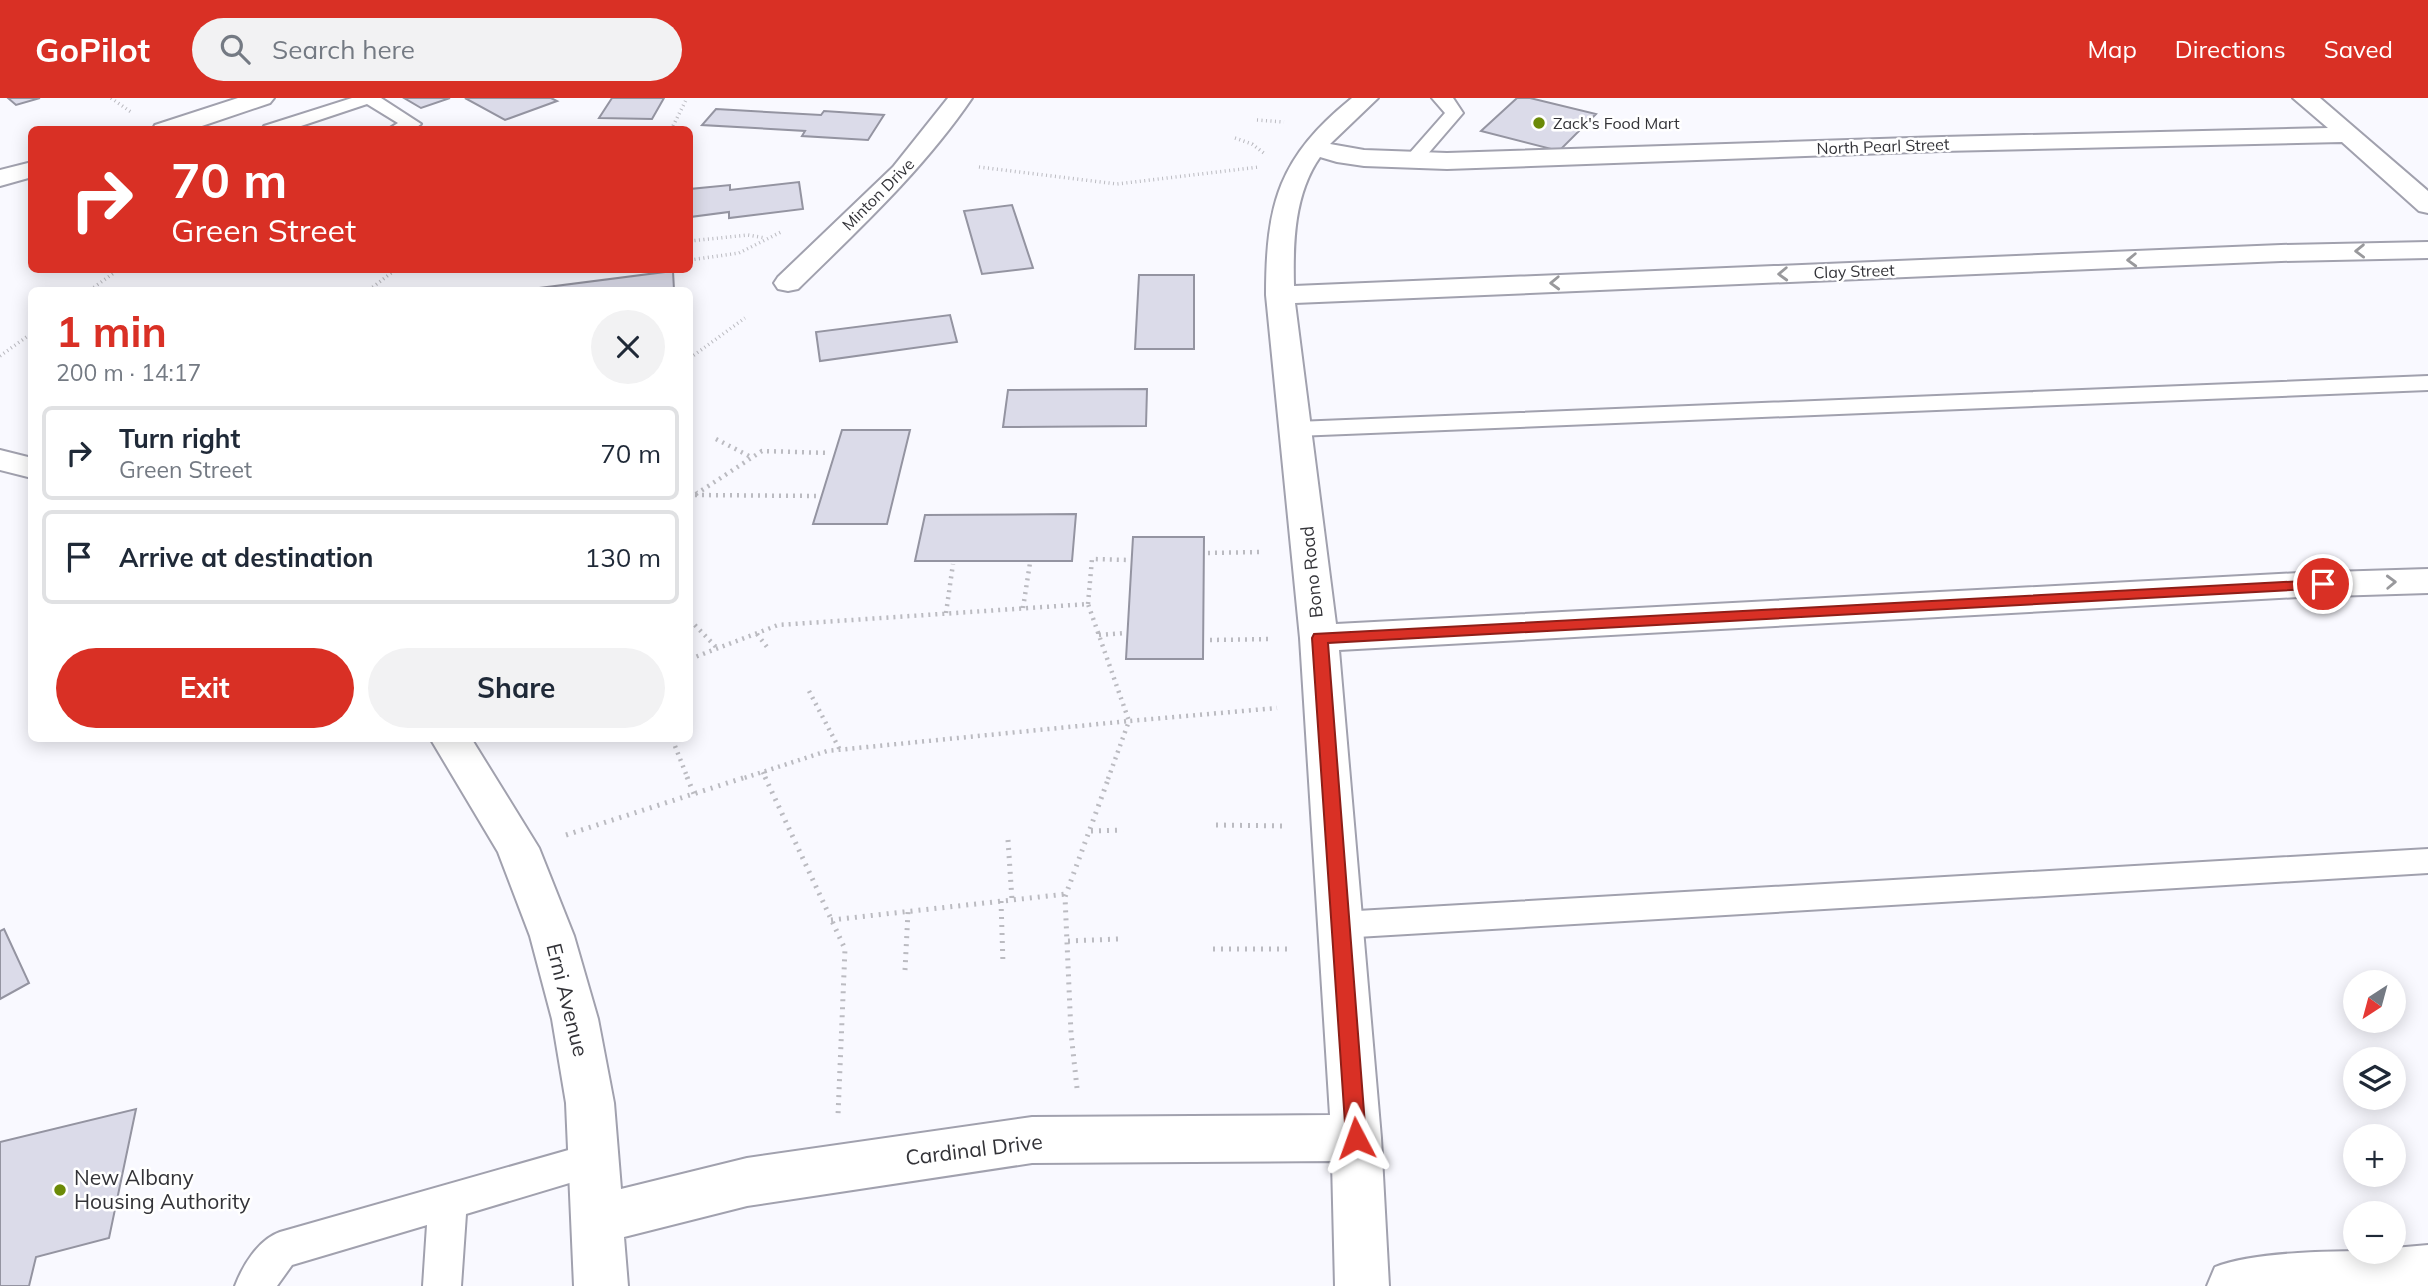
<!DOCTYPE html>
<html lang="en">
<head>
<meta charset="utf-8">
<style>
  :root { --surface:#fff; --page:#f2f2f3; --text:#1f2937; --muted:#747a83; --line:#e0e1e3; --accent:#d93025 }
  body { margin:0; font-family:Mulish,sans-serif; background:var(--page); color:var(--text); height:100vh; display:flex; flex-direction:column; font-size:26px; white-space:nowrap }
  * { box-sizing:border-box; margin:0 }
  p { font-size:23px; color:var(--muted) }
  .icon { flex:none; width:38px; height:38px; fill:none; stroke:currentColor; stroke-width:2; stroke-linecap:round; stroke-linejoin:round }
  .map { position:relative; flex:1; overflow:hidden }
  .sheet { position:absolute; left:28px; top:189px; width:665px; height:455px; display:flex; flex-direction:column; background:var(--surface); border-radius:10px; box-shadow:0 4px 18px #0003 }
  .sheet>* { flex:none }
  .top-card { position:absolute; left:28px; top:28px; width:665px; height:147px; border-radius:10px; box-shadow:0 4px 18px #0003; background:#d93025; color:#fff; overflow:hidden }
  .needle { width:46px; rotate:216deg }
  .controls { position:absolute; left:2343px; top:872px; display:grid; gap:14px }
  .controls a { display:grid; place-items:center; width:63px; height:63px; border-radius:50%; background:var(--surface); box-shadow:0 4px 18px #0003; font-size:35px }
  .pin { position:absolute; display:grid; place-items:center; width:60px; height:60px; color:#fff; margin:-30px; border:4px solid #fff; border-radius:50%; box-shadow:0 2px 7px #0007 }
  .me { position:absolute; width:77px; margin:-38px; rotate:356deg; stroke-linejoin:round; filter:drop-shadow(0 0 5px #0008) }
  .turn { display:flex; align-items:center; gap:24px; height:147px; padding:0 28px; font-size:32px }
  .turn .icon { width:91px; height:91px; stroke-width:2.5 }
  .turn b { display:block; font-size:49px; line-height:60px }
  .round { display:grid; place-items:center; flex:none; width:74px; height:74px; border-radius:37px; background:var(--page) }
  .head { display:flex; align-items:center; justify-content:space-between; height:119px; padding:0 28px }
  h1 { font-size:42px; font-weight:700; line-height:52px; color:var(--accent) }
  .cta { display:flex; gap:14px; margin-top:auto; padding:14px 28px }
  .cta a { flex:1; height:80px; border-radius:42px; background:var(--accent); color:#fff; font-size:28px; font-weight:700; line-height:80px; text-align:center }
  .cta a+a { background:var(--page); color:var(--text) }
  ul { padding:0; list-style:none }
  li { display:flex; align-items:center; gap:21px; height:94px; margin:0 14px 10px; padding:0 14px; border:4px solid var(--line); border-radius:10px }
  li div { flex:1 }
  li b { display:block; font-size:26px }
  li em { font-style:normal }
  header { display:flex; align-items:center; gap:42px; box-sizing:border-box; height:98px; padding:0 35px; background:var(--accent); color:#fff }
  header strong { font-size:33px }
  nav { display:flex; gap:38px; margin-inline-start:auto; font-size:24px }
  .search { width:490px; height:63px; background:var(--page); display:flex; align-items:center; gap:18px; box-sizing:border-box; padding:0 24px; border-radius:38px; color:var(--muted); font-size:26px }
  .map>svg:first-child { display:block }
</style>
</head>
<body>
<header>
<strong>GoPilot</strong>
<div class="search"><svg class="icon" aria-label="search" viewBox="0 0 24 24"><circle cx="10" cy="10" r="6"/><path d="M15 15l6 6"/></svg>Search here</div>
<nav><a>Map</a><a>Directions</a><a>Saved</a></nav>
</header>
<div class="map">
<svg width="2428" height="1188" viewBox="0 0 2428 1188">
  <rect width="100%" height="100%" fill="#f9f9ff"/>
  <path fill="#dbdbe9" stroke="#9494a1" stroke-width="2" d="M8 0H40L16 7Z
    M404 0H450L421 10Z
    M465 0H551L557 3 505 22Z
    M612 0H664L652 21 599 20Z
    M1517 0H1530L1596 16 1559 53 1481 33Z
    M716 11 821 17 824 13 884 17 868 42 802 38 805 33 702 27Z
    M799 84 803 111 729 120V114L690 119V91L730 87V92Z
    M1012 107 1033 170 982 176 964 113Z
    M673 173 674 192H540V190Z
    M1139 177H1194V251H1135Z
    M950 217 957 244 820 263 816 234Z
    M1147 291 1146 328 1003 329 1008 292Z
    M842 332H910L887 426H813Z
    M1076 416 1072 463H915L925 417Z
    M1133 439H1204L1203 561H1126Z
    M4 831 29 885 0 901V833Z
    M136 1011 109 1140 36 1159 29 1188H0V1044Z"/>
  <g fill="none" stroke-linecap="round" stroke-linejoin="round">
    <g stroke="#a1a1ae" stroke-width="4">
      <path id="service" d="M352 0H381L421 26 413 32H387L398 25 367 6 289 32H262L264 28Z
        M1432 0H1453L1463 15 1420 65H1408L1405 61 1408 57 1445 15Z
        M2428 278V292L1296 338 1288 336 1284 331 1288 326 1296 324Z
        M2428 751V775L1340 840 1329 836 1324 827 1329 818 1340 814Z
        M593 1045 606 1050 611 1062 606 1074 466 1116 461 1188H423L427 1127 292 1167 277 1188H235C243 1167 258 1142 280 1134Z"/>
    </g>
    <g stroke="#a1a1ae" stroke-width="4">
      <path id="minor" d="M238 0H274L270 5 190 32H152L155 27Z
        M948 0H972C923 72 860 130 798 191L788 193 778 191 774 185 778 179 893 69Z
        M1352 0H1378L1330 46 1364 52 1447 55 1942 39 2328 30 2293 0H2320L2428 93V115L2419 113 2342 44 1942 53 1447 71 1364 68 1337 64 1320 59C1294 96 1293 145 1294 188L2281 147 2428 144V160L2281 163 1295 205 1336 526 2299 475 2428 471V495L2299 499 1339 552 1381 1040 1389 1188H1335L1332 1063 1032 1065 747 1108 624 1139 628 1188H574L566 1005 552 921 530 838 498 754 430 640H471L539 750 574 838 598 921 614 1005 621 1091 747 1060 1032 1019 1330 1017 1300 540 1266 197C1266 105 1279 59 1352 0Z
        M32 64V79L0 88V72Z
        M0 352 32 360V380L0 372Z
        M2428 1147V1188H2207L2215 1169C2259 1152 2346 1153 2394 1153V1150Z"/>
    </g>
    <path stroke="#bbbbc1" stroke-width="3.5" stroke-dasharray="1 3.5" stroke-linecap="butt" d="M111 0 131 14
      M1257 22 1284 24
      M671 32 687 0
      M1235 40 1252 46 1265 56
      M979 69 1117 86 1259 69
      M690 143 748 137 765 140
      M690 162 739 155 781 134
      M90 192 118 172
      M369 192 395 172
      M0 258 32 235
      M690 260 745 220"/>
    <path stroke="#bbbbc1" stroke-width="4.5" stroke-dasharray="2 5" stroke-linecap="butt" d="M716 341 751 359
      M690 391 697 395
      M695 397 818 398
      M690 400 762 353 830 355
      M1208 455 1262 454
      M1088 506 1092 461 1130 462
      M1023 510 1030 465
      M946 515 953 466
      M690 522 717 550
      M757 536 767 549
      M1099 537 1125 535
      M1210 542 1272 541
      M690 561 778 527 1088 506 1129 623 827 653 741 681
      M809 593 840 652
      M675 648 688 681
      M763 674 766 681
      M1108 681 1129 623 1277 610"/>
    <path stroke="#bbbbc1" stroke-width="5" stroke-dasharray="2 6" stroke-linecap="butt" d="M687 679 694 696
      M765 679 845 851 838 1017
      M1216 727 1285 728
      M1091 733 1123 732
      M566 737 746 679
      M1008 742 1012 802
      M1001 803 1003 866
      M831 822 1066 796
      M1068 843 1119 841
      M1213 851H1292
      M905 872 908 814
      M1077 990 1071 935 1065 799 1109 679"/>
    <use href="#service" fill="#fff" fill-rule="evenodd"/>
    <use href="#minor" fill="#fff" fill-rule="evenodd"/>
  </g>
  <defs><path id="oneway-chevron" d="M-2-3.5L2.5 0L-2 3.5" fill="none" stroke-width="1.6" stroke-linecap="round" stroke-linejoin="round" transform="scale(1.75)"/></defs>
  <g stroke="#99999c">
    <use href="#oneway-chevron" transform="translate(2360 153) rotate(179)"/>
    <use href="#oneway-chevron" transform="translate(2132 162) rotate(178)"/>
    <use href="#oneway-chevron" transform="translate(1783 176) rotate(178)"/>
    <use href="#oneway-chevron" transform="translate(1555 185) rotate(178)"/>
    <use href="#oneway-chevron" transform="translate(2391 484) rotate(-2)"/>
  </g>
  <path fill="#d93025" stroke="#8d1f18" stroke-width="2" d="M2323 482 2331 486 2329 490 1328 545 1366 1040 1363 1047 1356 1050 1349 1047 1346 1040 1312 540 1314 536Z"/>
  <g fill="#6b8a07" stroke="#fff" stroke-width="2.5">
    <circle cx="1539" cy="25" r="7"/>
    <circle cx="60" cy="1092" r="7"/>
  </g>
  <g text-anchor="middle" stroke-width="5" stroke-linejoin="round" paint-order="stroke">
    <g font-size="16" fill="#333338" stroke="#fff" text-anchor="start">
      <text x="1553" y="31">Zack's Food Mart</text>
    </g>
    <g font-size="16" fill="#333338" stroke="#fff">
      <text transform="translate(1883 48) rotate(-2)" y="6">North Pearl Street</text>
      <text transform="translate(878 96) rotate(-45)" y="6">Minton Drive</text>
      <text transform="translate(1854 173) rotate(-2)" y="6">Clay Street</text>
    </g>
    <g font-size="18" fill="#333338" stroke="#fff">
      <text transform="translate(1312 474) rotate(-96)" y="6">Bono Road</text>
    </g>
    <g font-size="21" fill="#333338" stroke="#fff">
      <text transform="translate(567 902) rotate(76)" y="7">Erni Avenue</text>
      <text transform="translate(974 1052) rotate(-7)" y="7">Cardinal Drive</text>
    </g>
    <g font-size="21" fill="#333338" stroke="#fff" text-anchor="start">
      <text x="74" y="1087">New Albany<tspan x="74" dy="24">Housing Authority</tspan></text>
    </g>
  </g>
</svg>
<div class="controls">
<a><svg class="needle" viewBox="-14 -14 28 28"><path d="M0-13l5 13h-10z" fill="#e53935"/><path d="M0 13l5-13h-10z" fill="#747a83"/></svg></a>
<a><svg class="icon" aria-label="layers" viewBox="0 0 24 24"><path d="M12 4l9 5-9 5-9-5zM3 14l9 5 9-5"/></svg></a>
<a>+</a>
<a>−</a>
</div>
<div class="pin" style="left:2323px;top:486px;background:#d93025"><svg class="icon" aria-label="arrive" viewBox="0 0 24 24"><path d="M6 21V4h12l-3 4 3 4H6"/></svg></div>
<svg class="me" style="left:1356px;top:1040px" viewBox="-20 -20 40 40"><path d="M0-17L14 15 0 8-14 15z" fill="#d93025" stroke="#fff" stroke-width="4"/></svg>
<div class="top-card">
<div class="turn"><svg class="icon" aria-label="right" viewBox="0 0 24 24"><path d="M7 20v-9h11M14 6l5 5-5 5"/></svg><div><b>70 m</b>Green Street</div></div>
</div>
<section class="sheet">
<div class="head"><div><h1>1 min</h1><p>200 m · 14:17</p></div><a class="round"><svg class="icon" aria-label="close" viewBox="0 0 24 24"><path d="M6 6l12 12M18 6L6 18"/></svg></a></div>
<ul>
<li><svg class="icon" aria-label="right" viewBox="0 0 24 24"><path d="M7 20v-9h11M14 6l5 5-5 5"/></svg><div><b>Turn right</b><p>Green Street</p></div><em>70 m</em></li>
<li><svg class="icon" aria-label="arrive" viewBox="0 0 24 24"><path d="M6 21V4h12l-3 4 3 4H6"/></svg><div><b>Arrive at destination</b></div><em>130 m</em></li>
</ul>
<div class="cta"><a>Exit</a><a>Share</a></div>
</section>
</div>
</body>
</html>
